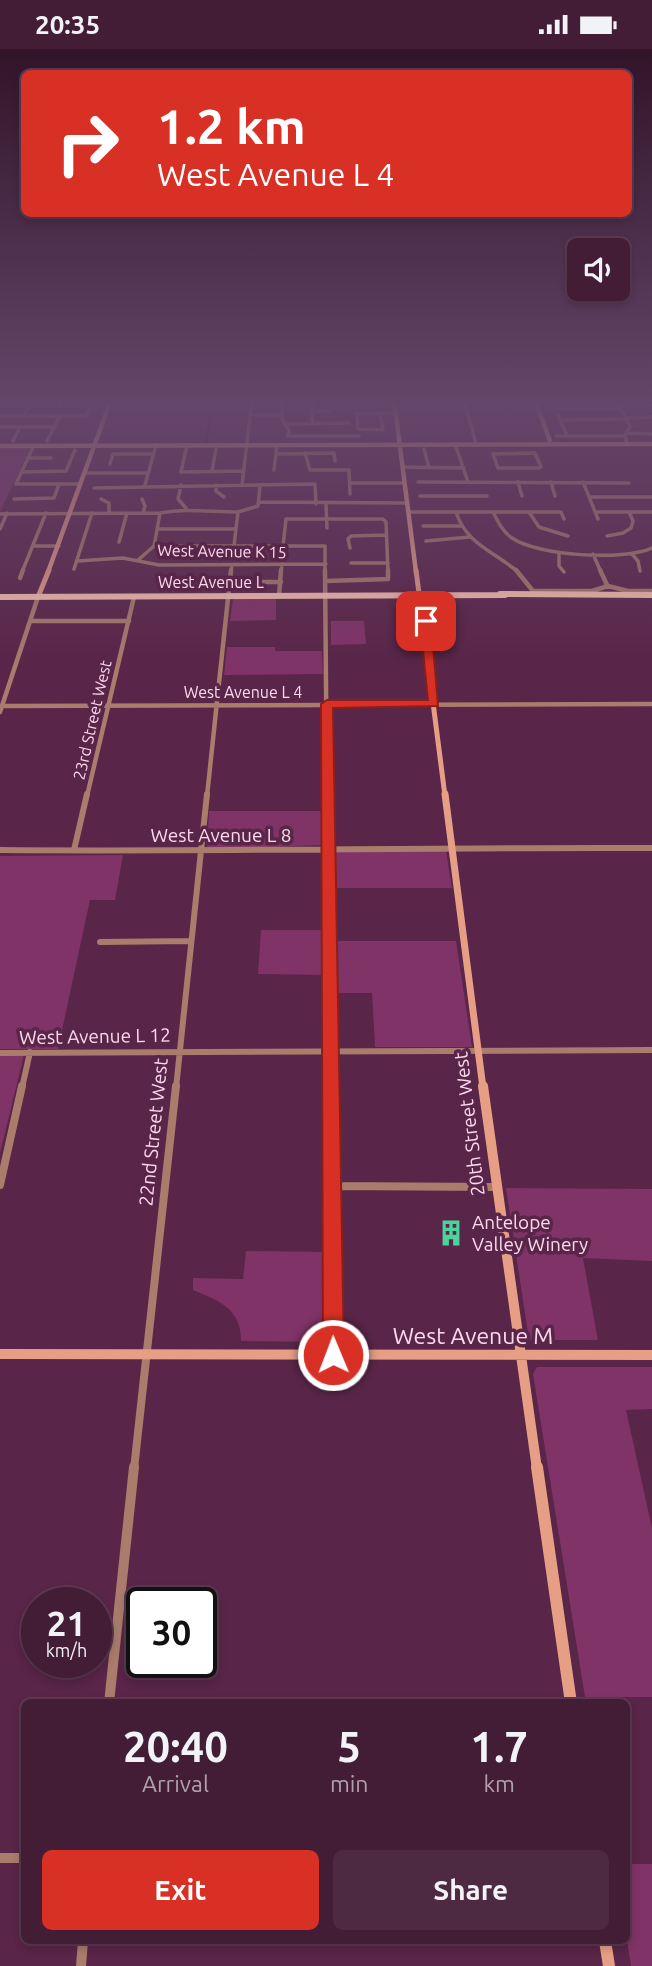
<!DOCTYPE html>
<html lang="en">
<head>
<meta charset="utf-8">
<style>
  :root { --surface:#431c36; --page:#4d2942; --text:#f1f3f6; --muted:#afa1ad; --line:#5b3a51; --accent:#d93025 }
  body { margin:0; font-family:Ubuntu,sans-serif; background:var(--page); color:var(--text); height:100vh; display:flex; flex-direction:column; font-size:26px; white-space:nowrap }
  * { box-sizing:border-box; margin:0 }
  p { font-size:23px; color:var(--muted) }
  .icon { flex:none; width:38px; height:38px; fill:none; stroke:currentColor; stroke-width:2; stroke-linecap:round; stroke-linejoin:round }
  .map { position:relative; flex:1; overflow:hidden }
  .panel { position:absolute; left:21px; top:1650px; width:609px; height:245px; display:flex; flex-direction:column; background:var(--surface); border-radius:10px; box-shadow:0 4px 10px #0003,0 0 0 2px var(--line) }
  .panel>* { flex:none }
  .top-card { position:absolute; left:21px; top:21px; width:611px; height:147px; border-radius:10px; box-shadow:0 4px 10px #0003,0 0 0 2px var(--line); background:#d93025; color:#fff; overflow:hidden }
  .buttons { position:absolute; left:567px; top:189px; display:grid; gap:14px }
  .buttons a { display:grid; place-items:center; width:63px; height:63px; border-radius:10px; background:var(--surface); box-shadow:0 4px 10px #0003,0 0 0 2px var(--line); font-size:35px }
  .speed { position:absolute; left:21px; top:1538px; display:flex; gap:14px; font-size:35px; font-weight:700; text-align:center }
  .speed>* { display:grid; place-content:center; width:91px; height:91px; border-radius:50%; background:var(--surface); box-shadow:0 4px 10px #0003,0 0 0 2px var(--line); line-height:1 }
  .speed small { font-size:18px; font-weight:400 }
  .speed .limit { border:4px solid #111; border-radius:10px; background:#fff; color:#111 }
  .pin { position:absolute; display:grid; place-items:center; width:60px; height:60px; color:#fff; margin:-30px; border-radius:14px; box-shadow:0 4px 10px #0006 }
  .me { position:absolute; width:77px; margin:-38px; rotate:359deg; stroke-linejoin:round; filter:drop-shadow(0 0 5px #0008) }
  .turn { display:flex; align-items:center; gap:24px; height:147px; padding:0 21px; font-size:32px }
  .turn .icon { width:91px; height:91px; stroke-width:2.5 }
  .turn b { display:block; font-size:49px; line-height:60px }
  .eta { display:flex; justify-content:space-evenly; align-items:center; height:119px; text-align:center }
  .eta b { font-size:42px; font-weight:700; line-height:49px }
  .button { display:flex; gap:14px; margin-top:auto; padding:14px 21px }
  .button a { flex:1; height:80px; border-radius:10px; background:var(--accent); color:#fff; font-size:28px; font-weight:700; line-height:80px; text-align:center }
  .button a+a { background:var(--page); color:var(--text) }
  .status { display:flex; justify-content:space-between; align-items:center; height:49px; padding:0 35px; background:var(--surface); direction:ltr }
  .status svg { height:19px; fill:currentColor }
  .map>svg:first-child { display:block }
</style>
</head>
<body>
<div class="status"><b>20:35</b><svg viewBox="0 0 49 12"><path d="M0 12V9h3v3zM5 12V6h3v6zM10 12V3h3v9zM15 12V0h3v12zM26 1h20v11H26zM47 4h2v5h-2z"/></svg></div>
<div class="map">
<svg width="652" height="1917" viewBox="0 0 652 1917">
  <rect width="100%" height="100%" fill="#592548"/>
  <path fill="#7f3366" d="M0 399H30L0 463Z
    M233 550H276V571L230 572Z
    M331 572H364L366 595 331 596Z
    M227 598H275V602H322L323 625 224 626Z
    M209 762H324V796L207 800Z
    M333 802H446L452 839H330L329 806Z
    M123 806 115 851H90L58 1000H0V807Z
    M261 881H324L325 926 258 925Z
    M335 892H456L472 998H375L372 944H336Z
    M0 1006H24L0 1104Z
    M506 1139 652 1140V1212L583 1209 598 1291H529Z
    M246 1202 326 1203 327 1293 241 1292C241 1259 219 1252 193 1241V1229L243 1230Z
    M537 1318H652V1360L626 1361 652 1479V1648H585L533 1325Z
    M627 1815H652V1917H631L627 1891Z"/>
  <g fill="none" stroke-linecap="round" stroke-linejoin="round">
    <path stroke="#221066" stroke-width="2" d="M206 394 212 359 210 351"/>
    <path stroke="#a97c6b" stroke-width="3.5" d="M282 351V370L289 382 288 387H359
      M313 351 350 352 351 358
      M464 351 476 395
      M616 351 630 377 625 386 627 395
      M619 356H652
      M60 357 62 351
      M556 359 620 360
      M312 362H330
      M356 365 396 364
      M357 365 358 380 383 381 380 365
      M251 366H281
      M558 366 567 387
      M0 367H86L93 351
      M24 367 32 351
      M626 369 652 368
      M560 371 626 370
      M312 374 313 351
      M284 375 349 374
      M0 378H55
      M627 384 652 385
      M556 387H625
      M13 392 20 378
      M47 392 60 367
      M455 395 468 433
      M34 396 16 435H80
      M187 396 181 423 244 422
      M424 400 429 419
      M305 404 310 421H349L350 445
      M535 404 541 418 538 419H498L493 405Z
      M276 405 334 404 335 412
      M27 409H51
      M110 415 113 405H154
      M403 418 464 419
      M274 421 277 396
      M212 422 216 400
      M21 423 66 422 75 401
      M85 424H147
      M418 433 629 434
      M518 433 522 447
      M551 433 555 447
      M583 433 598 470
      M350 434H405
      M145 436 156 396
      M181 436 178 450 186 459
      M216 436V442L224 448
      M242 436 252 351
      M94 439 315 435 316 455
      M420 447H487
      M589 448H652
      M14 450 54 449 59 435
      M101 450 109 454V464
      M142 450 145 457 143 464
      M259 453 407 454
      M326 455 327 479
      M409 463H561L564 470
      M456 463C466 495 495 503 518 523
      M493 463C498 473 503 483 512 489 538 507 624 512 652 499
      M529 463 539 478 568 487
      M595 463H652
      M0 465 160 464C187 459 210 463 238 463
      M423 477H461
      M0 480 7 464
      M157 480H236
      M607 487 623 484 631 479 633 472 629 463
      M426 492 470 488
      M119 493 127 464
      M33 497H59
      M154 497H325V523
      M234 497 238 463 258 457 260 436
      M283 497 286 470H383L386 473 388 523
      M350 499 348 490 351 487 386 486
      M559 505V517L564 523
      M593 505 601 523
      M632 505 638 512 640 522
      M138 511 154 497 160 464
      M77 512 123 509 159 516 326 515
      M351 514H388
      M74 520 92 464
      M22 523 46 464
      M231 523 232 516
      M281 523 282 515"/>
    <path stroke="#a97c6b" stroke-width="4.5" d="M325 521 327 747
      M516 521 533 542H592L608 537 628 542H652
      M600 521 608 538
      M20 529 23 521
      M326 532 388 530V521
      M263 533H281
      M178 534H229
      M279 547 281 521
      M32 572H129
      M2 657 652 655
      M0 663 38 548
      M87 747 134 548
      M207 747 231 521"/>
    <path stroke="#a97c6b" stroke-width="6" d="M327 745 330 1039
      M0 801C217 803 435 798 652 799
      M74 801 87 745
      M100 893 191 892
      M0 1004 652 1001
      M22 1039 30 1003
      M176 1039 207 745"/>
    <path stroke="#a97c6b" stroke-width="8" d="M330 1037 333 1306
      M0 1136 22 1037
      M332 1137 496 1138
      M134 1420 176 1037"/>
    <path stroke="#a97c6b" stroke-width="10" d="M109 1654 134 1418
      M0 1809H24
      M81 1917 83 1892"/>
    <path stroke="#e69f84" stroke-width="4.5" d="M394 351 416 523
      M535 351 551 395
      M0 397 652 395
      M48 523 111 351"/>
    <path stroke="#e69f84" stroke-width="5" d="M416 521 445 747
      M38 548 49 521"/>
    <path stroke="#e69f84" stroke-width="7" d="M445 745 483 1039"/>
    <path stroke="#e69f84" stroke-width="10" d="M483 1037 537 1420
      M0 1305 652 1306"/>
    <path stroke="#e69f84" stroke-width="12" d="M537 1418 571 1654
      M605 1892 609 1917"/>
    <path stroke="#fdc6b0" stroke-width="6" d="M500 545 652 546
      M0 548 505 546"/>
  </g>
  <linearGradient id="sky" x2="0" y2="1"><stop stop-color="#311428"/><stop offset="0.57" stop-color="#64466a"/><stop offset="1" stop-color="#64466a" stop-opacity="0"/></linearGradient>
  <rect width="652" height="619" fill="url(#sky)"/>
  <path fill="#d93025" stroke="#8d1f18" stroke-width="2" d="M426 569 431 572 438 657 333 659 344 1306 341 1313 333 1316 326 1313 323 1306 321 655 327 651H428L420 572Z"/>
  <defs>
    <g id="building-bare" transform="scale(2.1)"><path d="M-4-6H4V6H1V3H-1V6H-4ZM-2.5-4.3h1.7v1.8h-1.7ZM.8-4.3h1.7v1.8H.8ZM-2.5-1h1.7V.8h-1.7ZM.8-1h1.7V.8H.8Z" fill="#4cd39b" stroke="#592548" stroke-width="2.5" paint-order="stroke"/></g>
  </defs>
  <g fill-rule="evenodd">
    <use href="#building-bare" x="451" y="1184"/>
  </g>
  <g text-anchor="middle" stroke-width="7" stroke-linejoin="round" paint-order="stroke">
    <g font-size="16" fill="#fcdaee" stroke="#592548">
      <text transform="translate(222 502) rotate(1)" y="6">West Avenue K 15</text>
      <text x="211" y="539">West Avenue L</text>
      <text x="243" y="649">West Avenue L 4</text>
      <text transform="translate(92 671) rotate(-77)" y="6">23rd Street West</text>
    </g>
    <g font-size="19" fill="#fcdaee" stroke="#592548">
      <text x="221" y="793">West Avenue L 8</text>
      <text transform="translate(95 987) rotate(-1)" y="7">West Avenue L 12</text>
      <text transform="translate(469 1075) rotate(-97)" y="7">20th Street West</text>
      <text transform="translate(153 1083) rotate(-84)" y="7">22nd Street West</text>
    </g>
    <g font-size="19" fill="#fcdaee" stroke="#592548" text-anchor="start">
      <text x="472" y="1180">Antelope<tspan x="472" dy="22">Valley Winery</tspan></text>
    </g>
    <g font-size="23" fill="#fcdaee" stroke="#592548">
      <text x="473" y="1295">West Avenue M</text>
    </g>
  </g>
</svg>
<div class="buttons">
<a><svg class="icon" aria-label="sound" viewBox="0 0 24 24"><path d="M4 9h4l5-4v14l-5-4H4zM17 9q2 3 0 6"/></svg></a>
</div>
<div class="speed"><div>21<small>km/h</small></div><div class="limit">30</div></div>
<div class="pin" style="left:426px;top:572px;background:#d93025"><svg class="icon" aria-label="arrive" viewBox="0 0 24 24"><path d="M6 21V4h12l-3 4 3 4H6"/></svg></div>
<svg class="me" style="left:333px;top:1306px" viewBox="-20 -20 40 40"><circle r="17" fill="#d93025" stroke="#fff" stroke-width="3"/><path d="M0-11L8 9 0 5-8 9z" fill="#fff"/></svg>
<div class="top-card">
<div class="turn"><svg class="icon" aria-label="right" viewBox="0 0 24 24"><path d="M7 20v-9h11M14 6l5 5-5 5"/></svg><div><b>1.2 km</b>West Avenue L 4</div></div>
</div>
<section class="panel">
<div class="eta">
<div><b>20:40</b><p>Arrival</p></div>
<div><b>5</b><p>min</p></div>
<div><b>1.7</b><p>km</p></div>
</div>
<div class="button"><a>Exit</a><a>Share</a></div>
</section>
</div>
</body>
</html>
